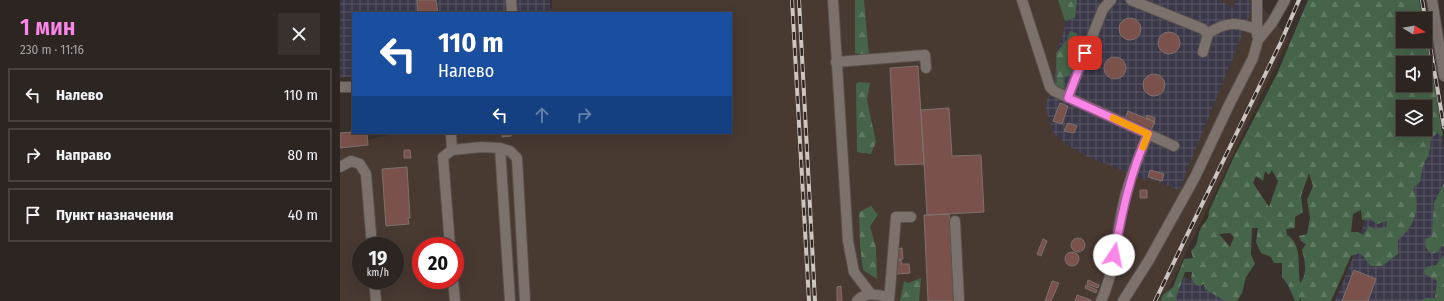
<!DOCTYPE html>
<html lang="ru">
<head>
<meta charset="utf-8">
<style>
  :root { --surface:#2c2521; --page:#38312e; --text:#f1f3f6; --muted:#a6a5a5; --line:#48423f; --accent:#fa87e7 }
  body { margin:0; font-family:"Fira Sans Condensed",sans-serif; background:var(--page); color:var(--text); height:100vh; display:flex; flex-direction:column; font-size:15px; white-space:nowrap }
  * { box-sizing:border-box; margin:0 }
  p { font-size:13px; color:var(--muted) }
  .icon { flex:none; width:22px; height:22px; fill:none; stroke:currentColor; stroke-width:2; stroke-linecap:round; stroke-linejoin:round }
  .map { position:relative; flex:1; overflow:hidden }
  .sheet { display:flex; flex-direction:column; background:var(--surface); width:340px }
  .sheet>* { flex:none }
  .hud { position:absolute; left:12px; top:12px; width:380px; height:122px; border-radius:0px; box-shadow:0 4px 16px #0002,0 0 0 1px var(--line); background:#1a4fa0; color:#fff; overflow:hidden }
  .needle { width:26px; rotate:101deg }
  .fabs { position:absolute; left:1056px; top:12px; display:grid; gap:8px }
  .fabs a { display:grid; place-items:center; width:36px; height:36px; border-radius:0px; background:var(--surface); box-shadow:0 4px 16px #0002,0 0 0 1px var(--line); font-size:20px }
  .speed { position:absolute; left:12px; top:237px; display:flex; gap:8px; font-size:20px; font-weight:700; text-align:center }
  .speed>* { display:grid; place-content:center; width:52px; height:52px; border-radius:50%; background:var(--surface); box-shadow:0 4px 16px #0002,0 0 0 1px var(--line); line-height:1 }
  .speed small { font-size:10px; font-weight:400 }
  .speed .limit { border:6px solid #d22; background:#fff; color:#111 }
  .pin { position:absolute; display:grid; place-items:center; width:34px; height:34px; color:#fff; margin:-17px; border-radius:8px; box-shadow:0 2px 6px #0006 }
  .me { position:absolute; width:44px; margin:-22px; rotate:11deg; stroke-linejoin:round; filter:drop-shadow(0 0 3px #0008) }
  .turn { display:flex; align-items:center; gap:14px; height:84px; padding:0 20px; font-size:18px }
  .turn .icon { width:52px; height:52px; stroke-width:2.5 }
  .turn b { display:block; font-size:28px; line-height:34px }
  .lanes { display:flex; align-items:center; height:38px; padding:0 20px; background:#0003; justify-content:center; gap:20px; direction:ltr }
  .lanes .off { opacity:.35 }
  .round { display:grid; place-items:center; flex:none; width:42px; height:42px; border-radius:0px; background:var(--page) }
  .head { display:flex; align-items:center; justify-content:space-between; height:68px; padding:0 20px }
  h1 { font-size:24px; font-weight:600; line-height:30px; color:var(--accent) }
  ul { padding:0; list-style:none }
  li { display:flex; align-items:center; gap:12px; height:54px; margin:0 8px 6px; padding:0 12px; border:2px solid var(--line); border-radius:0px }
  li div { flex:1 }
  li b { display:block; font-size:15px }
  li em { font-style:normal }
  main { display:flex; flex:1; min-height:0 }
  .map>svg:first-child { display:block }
</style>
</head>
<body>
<main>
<section class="sheet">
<div class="head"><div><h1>1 мин</h1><p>230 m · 11:16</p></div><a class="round"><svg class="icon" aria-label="close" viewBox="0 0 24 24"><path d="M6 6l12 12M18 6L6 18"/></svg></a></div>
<ul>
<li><svg class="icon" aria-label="left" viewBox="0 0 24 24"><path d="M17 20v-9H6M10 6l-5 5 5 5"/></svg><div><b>Налево</b></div><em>110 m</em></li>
<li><svg class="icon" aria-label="right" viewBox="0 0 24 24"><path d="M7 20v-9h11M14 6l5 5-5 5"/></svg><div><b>Направо</b></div><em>80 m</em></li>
<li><svg class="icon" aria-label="arrive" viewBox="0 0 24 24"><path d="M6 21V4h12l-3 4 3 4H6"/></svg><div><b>Пункт назначения</b></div><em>40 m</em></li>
</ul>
</section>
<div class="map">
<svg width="1104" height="301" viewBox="0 0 1104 301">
  <defs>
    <pattern id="industrial-grid" width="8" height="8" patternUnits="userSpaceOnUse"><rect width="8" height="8" fill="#3b384a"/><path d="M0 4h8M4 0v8" fill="none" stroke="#585564"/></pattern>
    <pattern id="forest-firs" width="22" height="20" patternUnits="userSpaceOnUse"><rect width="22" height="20" fill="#466449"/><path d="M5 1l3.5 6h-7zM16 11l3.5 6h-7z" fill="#617a63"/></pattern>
  </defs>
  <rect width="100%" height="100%" fill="#3a312c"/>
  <path fill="#483931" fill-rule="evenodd" d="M212 0H911L923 8 949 38 823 301H0V144L64 133H391V13H212ZM21 246H55V280H21ZM81 246H115V280H81Z"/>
  <path fill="url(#industrial-grid)" d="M0 0H210L211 13H13V77H0Z
    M720 0H880L893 8 895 0H909L912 8 907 23 839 190 807 178 806 180 748 157 726 144 713 133 705 105 714 83 718 47 725 27 726 15Z
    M1091 77 1104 149V301H995L1014 255 1031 201 1085 129V107Z
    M844 277 896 301H834Z"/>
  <path fill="url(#forest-firs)" fill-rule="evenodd" d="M515 0H524L529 56 515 53Z
    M718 0H737L735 18 725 21Z
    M968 0H1079L1083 19H1063V41H1085V32L1103 137 1097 133 1091 139 1089 154 1083 166 1080 182 1073 188C1082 207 1074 227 1058 240V254L1042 266H1031L1020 253 1011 256 991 301H961V297L959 301H955L948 285 942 277V263H934L931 257 921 253 916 242 918 228H912L911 254 915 264 906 277 902 293 897 301H885L865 289 864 284 859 286 855 285 851 278 852 272H845L835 301H821L823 295 833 287 844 259 853 258 851 251C860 244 856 236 861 228 865 221 869 220 869 211L893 159 937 74ZM1063 63H1085V85H1063ZM1063 107H1085V129H1063ZM932 170 938 181 929 207 913 183 916 176 923 181 925 171 929 175ZM969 173 973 186 967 200 970 218 967 234 959 236 961 241 966 244 962 250C965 261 968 274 960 283 957 267 963 244 947 235L946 229 955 228V217L963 212 961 196ZM1021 210 1022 220 1031 219 1037 224 1047 221 1046 227 1035 229 1029 226 1023 235 1018 232H1011L1013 214ZM890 233 894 237 890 247 879 234Z
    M730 31 738 34 734 45 737 59 730 75 723 78 724 88 716 89 717 79 716 53 727 40Z
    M519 82 530 83 527 100 536 142 531 154 517 152 516 84Z
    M1104 183V246L1101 247 1098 252 1091 254 1086 248 1085 239 1092 236 1094 203Z
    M531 206 538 215 530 226 536 248 537 279 523 270 520 246 519 212Z
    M1104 255V301H1079L1086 298H1095L1097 281 1083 273 1086 267 1096 265Z
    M581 278 579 301H560L564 281 568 283Z"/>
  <path fill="#7b524b" stroke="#7d716f" d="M77 0H96L98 13H78Z
    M779 29a11 11 0 1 1 22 0a11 11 0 1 1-22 0Z
    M818 43a11 11 0 1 1 22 0a11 11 0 1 1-22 0Z
    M764 68a11 11 0 1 1 22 0a11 11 0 1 1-22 0Z
    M578 66 584 164 555 165 550 68Z
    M803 85a11 11 0 1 1 22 0a11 11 0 1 1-22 0Z
    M720 103 728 106 722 124 713 121Z
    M609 108 612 156 641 155 644 212 587 215 581 110Z
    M788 111 815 122 811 130 785 119Z
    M807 115 815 118 814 122 806 118Z
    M728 123 737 126 734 133 724 131Z
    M13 132 27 133 28 145 0 148V133Z
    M162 133H171V136L162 137Z
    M64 150H70L71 158H64Z
    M67 167 70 218H68L69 224 46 226 42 169Z
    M810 170 824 174 822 181 808 177Z
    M800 190H807V198H800Z
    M609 214 614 301H588L584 215Z
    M731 245a7 7 0 1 1 14 0a7 7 0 1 1-14 0Z
    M703 239 707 241 701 256 697 254Z
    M562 248 563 259 558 260 557 249Z
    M725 259a7 7 0 1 1 14 0a7 7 0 1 1-14 0Z
    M554 260H561L562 264H569L570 273 556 274Z
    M1014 270 1036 279 1028 301H1002Z
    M748 280 759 285 758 288 747 284Z
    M712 281 719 283 711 301H705Z
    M746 285 757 290 756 293 745 288Z
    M501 286 502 301H497V287Z
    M737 295 751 300V301H735Z"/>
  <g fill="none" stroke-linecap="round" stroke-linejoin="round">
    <g stroke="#58504c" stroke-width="12">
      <path id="minor" d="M171 0 172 13
        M493 0 508 241 514 272 530 293
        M682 0 710 87 714 91 834 146
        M791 0 863 29 868 34 863 52
        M917 0V35
        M1092 0 1104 76
        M868 34C885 21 898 22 917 30
        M496 62 585 55 586 68
        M0 87H13
        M728 97 763 9 771 0
        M111 133 112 150
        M160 148 170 301
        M0 167 11 161 20 164 26 174 32 246
        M615 221 619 301
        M110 246 103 157 112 150 141 147 160 148 170 151 177 158 185 301
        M34 280 36 301
        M113 280 115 301
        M517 301C526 291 537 295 549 297
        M549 301 556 217H571
        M761 301C776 269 776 231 785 197 791 175 799 155 808 134
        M783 301 809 260 855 177 889 105 913 58 918 40 932 23 945 0"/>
    </g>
    <use href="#minor" stroke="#7c726d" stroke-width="10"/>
    <g stroke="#ccc6c2" stroke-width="4">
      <path id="rail" d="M452 0 469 301
        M459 0 475 301
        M1082 0 1104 127
        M815 301 941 42 959 0"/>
    </g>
    <use href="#rail" stroke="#2f2723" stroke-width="2.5" stroke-dasharray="8" stroke-linecap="butt"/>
  </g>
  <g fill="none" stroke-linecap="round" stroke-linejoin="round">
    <g stroke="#a25896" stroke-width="10">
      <path id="route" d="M745 53 728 98 808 134C790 173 782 213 774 255"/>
    </g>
    <use href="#route" stroke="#fa87e7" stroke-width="7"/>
    <path stroke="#f59e0b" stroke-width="7" d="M773 118 808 134 803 147"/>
  </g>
</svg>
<div class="fabs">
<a><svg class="needle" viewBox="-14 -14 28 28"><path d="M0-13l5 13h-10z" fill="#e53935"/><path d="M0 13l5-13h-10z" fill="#a6a5a5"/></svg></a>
<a><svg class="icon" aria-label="sound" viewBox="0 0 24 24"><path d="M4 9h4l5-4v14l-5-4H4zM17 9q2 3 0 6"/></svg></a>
<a><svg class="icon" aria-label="layers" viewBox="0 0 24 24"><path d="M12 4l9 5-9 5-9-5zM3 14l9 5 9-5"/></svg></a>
</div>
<div class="speed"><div>19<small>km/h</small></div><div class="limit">20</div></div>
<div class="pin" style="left:745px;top:53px;background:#d93025"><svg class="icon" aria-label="arrive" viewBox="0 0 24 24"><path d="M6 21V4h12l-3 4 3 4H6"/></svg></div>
<svg class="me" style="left:774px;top:255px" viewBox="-20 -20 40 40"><circle r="19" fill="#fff"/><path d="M0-13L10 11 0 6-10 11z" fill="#fa87e7"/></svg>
<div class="hud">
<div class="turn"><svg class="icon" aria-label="left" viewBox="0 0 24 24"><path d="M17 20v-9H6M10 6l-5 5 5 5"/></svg><div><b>110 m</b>Налево</div></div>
<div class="lanes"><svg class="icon" aria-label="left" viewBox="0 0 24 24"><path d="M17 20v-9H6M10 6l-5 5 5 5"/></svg><svg class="icon off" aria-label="ahead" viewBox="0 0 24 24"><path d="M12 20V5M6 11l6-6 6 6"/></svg><svg class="icon off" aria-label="right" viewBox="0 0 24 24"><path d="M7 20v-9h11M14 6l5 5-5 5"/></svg></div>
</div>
</div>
</main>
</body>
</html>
